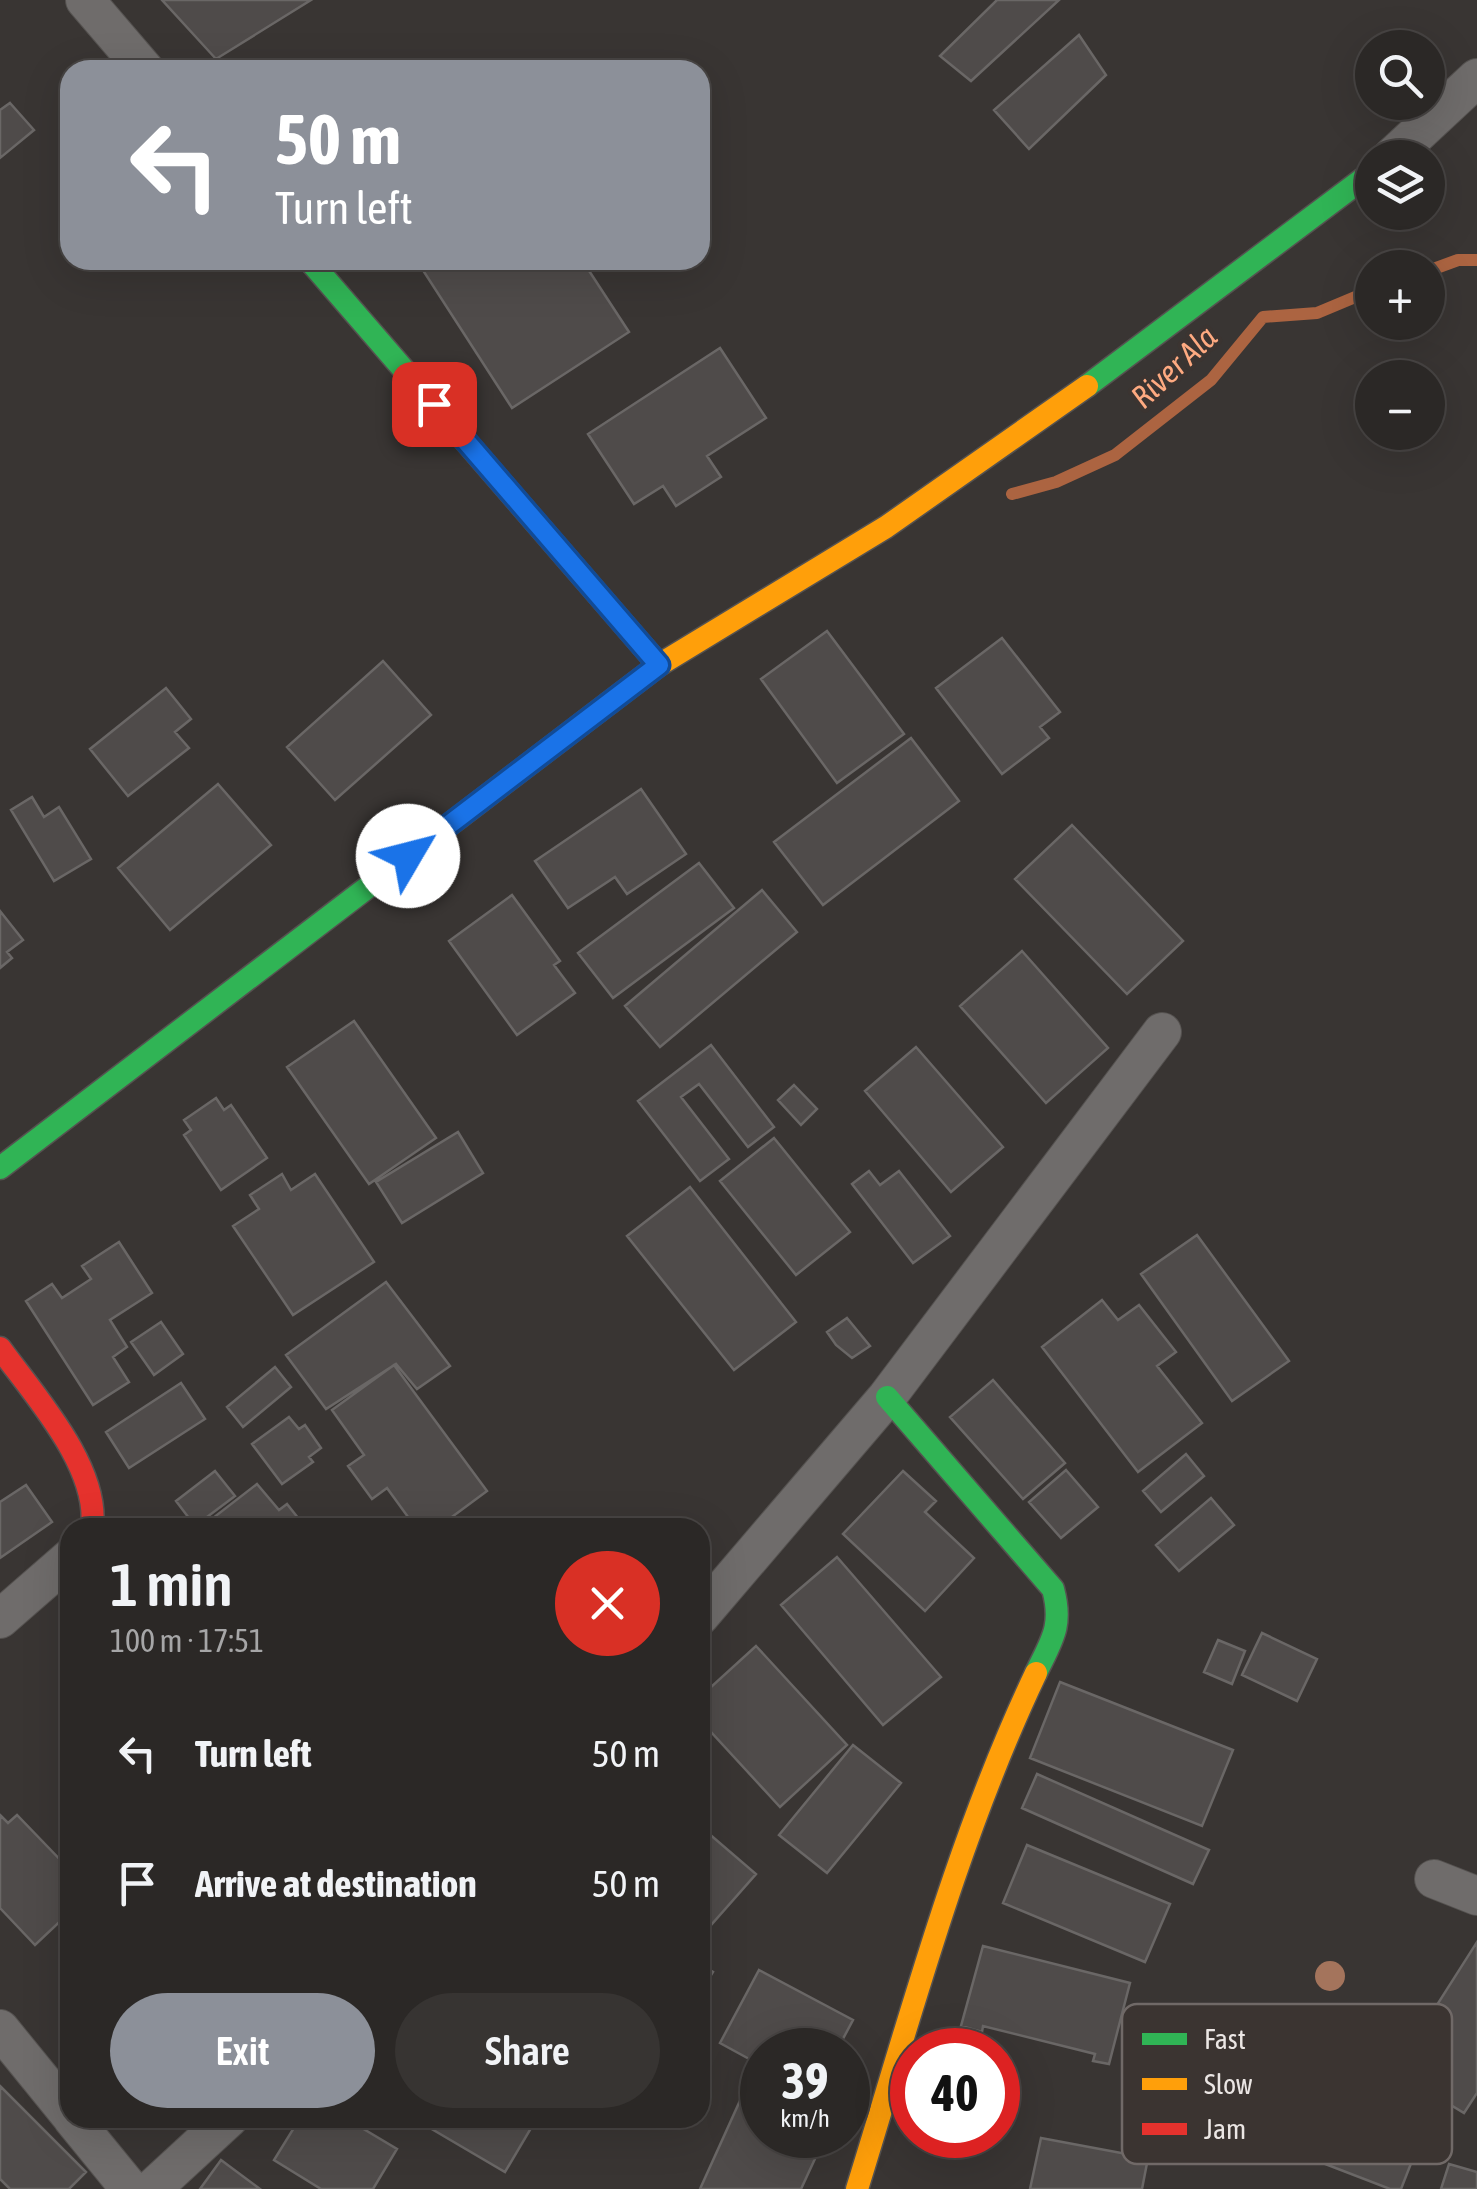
<!DOCTYPE html>
<html lang="en">
<head>
<meta charset="utf-8">
<style>
  :root { --surface:#2b2826; --page:#373432; --text:#f1f3f6; --muted:#a6a6a7; --line:#474443; --accent:#8c9099 }
  body { margin:0; font-family:"Asap Condensed",sans-serif; background:var(--page); color:var(--text); height:100vh; display:flex; flex-direction:column; font-size:38px; white-space:nowrap }
  * { box-sizing:border-box; margin:0 }
  p { font-size:32px; color:var(--muted) }
  .icon { flex:none; width:55px; height:55px; fill:none; stroke:currentColor; stroke-width:2; stroke-linecap:round; stroke-linejoin:round }
  .map { position:relative; flex:1; overflow:hidden }
  .sheet { position:absolute; left:60px; top:1518px; width:650px; height:610px; display:flex; flex-direction:column; background:var(--surface); border-radius:30px; box-shadow:0 10px 40px #0002,0 0 0 2px var(--line) }
  .sheet>* { flex:none }
  .banner { position:absolute; left:60px; top:60px; width:650px; height:210px; border-radius:30px; box-shadow:0 10px 40px #0002,0 0 0 2px var(--line); background:#8c9099; color:#fff; overflow:hidden }
  .controls { position:absolute; left:1355px; top:30px; display:grid; gap:20px }
  .controls a { display:grid; place-items:center; width:90px; height:90px; border-radius:50%; background:var(--surface); box-shadow:0 10px 40px #0002,0 0 0 2px var(--line); font-size:50px }
  .speed { position:absolute; left:740px; top:2028px; display:flex; gap:20px; font-size:50px; font-weight:700; text-align:center }
  .speed>* { display:grid; place-content:center; width:130px; height:130px; border-radius:50%; background:var(--surface); box-shadow:0 10px 40px #0002,0 0 0 2px var(--line); line-height:1 }
  .speed small { font-size:25px; font-weight:400 }
  .speed .limit { border:15px solid #d22; background:#fff; color:#111 }
  .pin { position:absolute; display:grid; place-items:center; width:85px; height:85px; color:#fff; margin:-42px; border-radius:20px; box-shadow:0 5px 15px #0006 }
  .me { position:absolute; width:110px; margin:-55px; rotate:53deg; stroke-linejoin:round; filter:drop-shadow(0 0 8px #0008) }
  .turn { display:flex; align-items:center; gap:35px; height:210px; padding:0 50px; font-size:45px }
  .turn .icon { width:130px; height:130px; stroke-width:2.5 }
  .turn b { display:block; font-size:70px; line-height:85px }
  .round { display:grid; place-items:center; flex:none; width:105px; height:105px; border-radius:52px; background:var(--page) }
  .summary { display:flex; align-items:center; justify-content:space-between; height:170px; padding:0 50px }
  h1 { font-size:60px; font-weight:600; line-height:75px }
  .cta { display:flex; gap:20px; margin-top:auto; padding:20px 50px }
  .cta a { flex:1; height:115px; border-radius:60px; background:var(--accent); color:#fff; font-size:40px; font-weight:600; line-height:115px; text-align:center }
  .cta a+a { background:var(--page); color:var(--text) }
  ul { padding:0; list-style:none }
  li { display:flex; align-items:center; gap:30px; height:130px; padding:0 50px }
  li div { flex:1 }
  li b { display:block; font-size:38px }
  li em { font-style:normal }
  .map>svg:first-child { display:block }
</style>
</head>
<body>
<div class="map">
<svg width="1477" height="2189" viewBox="0 0 1477 2189">
  <rect width="100%" height="100%" fill="#393533"/>
  <g fill="none" stroke-linecap="round" stroke-linejoin="round">
    <path stroke="#ac6441" stroke-width="12" d="M1428 271 1458 260H1477
      M1012 494 1056 482 1115 455 1211 380 1263 317 1317 313 1372 290"/>
  </g>
  <path fill="#4f4b4a" stroke="#6a6766" stroke-width="2.5" d="M162 0H311L216 59Z
    M997 0H1059L971 81 940 56Z
    M1079 35 1106 75 1029 149 994 110Z
    M10 103 34 130 0 158V110Z
    M582 260 629 332 512 408 417 261Z
    M720 348 766 418 707 456 721 477 676 506 663 486 634 504 588 434Z
    M827 631 904 734 837 783 761 679Z
    M1002 638 1060 712 1040 727 1049 738 1002 774 936 688Z
    M383 661 431 715 335 800 287 747Z
    M166 688 191 719 175 732 189 748 128 796 90 749Z
    M911 738 959 801 823 905 774 842Z
    M218 784 271 845 170 930 118 868Z
    M641 789 686 854 627 894 615 877 568 908 535 861Z
    M32 797 44 817 59 807 91 859 54 881 11 810Z
    M1072 825 1183 941 1127 994 1015 879Z
    M699 863 734 908 613 998 578 953Z
    M762 890 797 932 660 1047 625 1006Z
    M512 895 560 961 554 965 575 993 517 1035 449 941Z
    M0 911 23 940 7 952 12 958 0 968Z
    M1022 951 1108 1048 1046 1103 960 1006Z
    M354 1021 436 1138 369 1184 287 1067Z
    M711 1045 774 1127 748 1147 699 1084 681 1097 729 1159 700 1181 638 1101Z
    M916 1047 1003 1147 951 1192 865 1091Z
    M794 1085 817 1109 801 1125 778 1100Z
    M216 1098 224 1110 231 1105 267 1158 221 1190 184 1135 191 1130 184 1120Z
    M458 1132 483 1173 402 1223 376 1182Z
    M774 1138 850 1232 796 1275 720 1181Z
    M869 1171 880 1185 899 1171 950 1236 913 1263 852 1184Z
    M282 1174 291 1190 315 1174 374 1262 293 1315 233 1226 259 1209 250 1195Z
    M690 1187 796 1322 734 1370 627 1236Z
    M1197 1235 1289 1361 1232 1401 1141 1274Z
    M119 1242 152 1293 110 1320 127 1347 113 1357 129 1382 93 1405 26 1301 52 1284 62 1298 91 1279 82 1266Z
    M386 1282 450 1366 417 1389 396 1364 326 1409 286 1355Z
    M1102 1300 1118 1320 1139 1305 1176 1352 1157 1366 1202 1423 1138 1472 1042 1347Z
    M847 1318 870 1346 852 1358 836 1345 827 1332Z
    M161 1322 183 1354 154 1375 131 1342Z
    M394 1365 487 1491 437 1528H416L387 1488 372 1499 348 1466 364 1455 332 1410Z
    M275 1367 291 1387 243 1427 227 1407Z
    M993 1380 1065 1463 1023 1499 950 1417Z
    M181 1383 205 1419 129 1468 106 1432Z
    M289 1417 299 1429 305 1425 321 1448 309 1457 313 1462 282 1484 252 1444Z
    M1186 1454 1204 1476 1161 1512 1143 1491Z
    M1066 1470 1098 1507 1061 1538 1029 1502Z
    M215 1471 235 1496 195 1526 176 1501Z
    M903 1471 936 1501 925 1512 974 1558 925 1611 843 1534Z
    M257 1484 279 1510 287 1504 306 1528H206L204 1525Z
    M26 1485 52 1522 0 1558V1502Z
    M1211 1498 1234 1525 1179 1571 1156 1545Z
    M837 1557 941 1677 883 1725 781 1605Z
    M1262 1633 1317 1659 1297 1701 1242 1675Z
    M1218 1640 1245 1651 1232 1684 1204 1672Z
    M756 1646 847 1745 780 1807 700 1720V1697Z
    M1060 1682 1233 1750 1202 1826 1030 1758Z
    M853 1745 901 1783 827 1873 779 1835Z
    M1037 1774 1209 1850 1193 1884 1022 1808Z
    M0 1815 8 1823 17 1815 70 1870V1912L35 1945 0 1908Z
    M700 1826 756 1874 704 1933 700 1930Z
    M1027 1845 1170 1904 1145 1962 1003 1903Z
    M1477 1942V2093L1464 2113 1395 2071Z
    M983 1946 1130 1983 1109 2064 1093 2061 1095 2054 983 2026 982 2032 961 2026Z
    M700 1964 713 1972 700 1993Z
    M759 1970 853 2020 837 2050H762V2066L720 2043Z
    M748 2083 762 2089V2135H826L801 2189H700Z
    M0 2086 86 2172 69 2189H10L0 2179Z
    M1342 2107 1421 2138 1401 2189H1390L1320 2162Z
    M300 2118H345L397 2149 373 2189H321L274 2160Z
    M413 2118H537L505 2172Z
    M1041 2138 1148 2158 1142 2189H1030Z
    M221 2160 260 2189H200Z
    M1449 2164 1477 2172V2189H1441Z"/>
  <g fill="none" stroke-linecap="round" stroke-linejoin="round">
    <g stroke="#555250" stroke-width="40">
      <path id="street" d="M85 0 145 70
        M1391 158 1477 78
        M700 1616 887 1397 1162 1032
        M0 1619 70 1558
        M1434 1879 1477 1896
        M0 2029 70 2115
        M72 2118 130 2189
        M152 2189 229 2118"/>
    </g>
    <g stroke="#555250" stroke-width="25">
      <path id="fast" d="M309 260 659 665
        M1087 386 1372 172
        M0 1168 609 703
        M887 1397 1053 1589C1063 1626 1052 1640 1036 1673"/>
    </g>
    <g stroke="#555250" stroke-width="25">
      <path id="slow" d="M609 703 659 665 886 527 1087 386
        M857 2189C911 2015 958 1837 1036 1673"/>
    </g>
    <g stroke="#555250" stroke-width="25">
      <path id="jam" d="M0 1348C34 1395 100 1467 92 1528"/>
    </g>
    <use href="#street" stroke="#6f6c6b" stroke-width="38"/>
    <use href="#fast" stroke="#30b455" stroke-width="22"/>
    <use href="#slow" stroke="#ff9f0a" stroke-width="22"/>
    <use href="#jam" stroke="#e5322d" stroke-width="22"/>
  </g>
  <circle fill="#a4745c" cx="1330" cy="1976" r="15"/>
  <g fill="none" stroke-linecap="round" stroke-linejoin="round">
    <g stroke="#114b97" stroke-width="25">
      <path id="route" d="M408 856 659 665 434 404"/>
    </g>
    <use href="#route" stroke="#1a73e8" stroke-width="18"/>
  </g>
  <g text-anchor="middle" stroke-width="8" stroke-linejoin="round" paint-order="stroke">
    <g font-size="32" font-style="italic" fill="#feaa81" stroke="#3b3431">
      <text transform="translate(1174 367) rotate(-43)" y="11">River Ala</text>
    </g>
  </g>
  <rect x="1122" y="2004" width="330" height="160" rx="15" fill="#3b3431" stroke="#706967" stroke-width="2.5"/>
  <rect x="1142" y="2033" width="45" height="12" fill="#30b455"/>
  <rect x="1142" y="2078" width="45" height="12" fill="#ff9f0a"/>
  <rect x="1142" y="2123" width="45" height="12" fill="#e5322d"/>
  <g font-size="28" fill="#ebe6e4">
    <text x="1204" y="2049">Fast</text>
    <text x="1204" y="2094">Slow</text>
    <text x="1204" y="2139">Jam</text>
  </g>
</svg>
<div class="controls">
<a><svg class="icon" aria-label="search" viewBox="0 0 24 24"><circle cx="10" cy="10" r="6"/><path d="M15 15l6 6"/></svg></a>
<a><svg class="icon" aria-label="layers" viewBox="0 0 24 24"><path d="M12 4l9 5-9 5-9-5zM3 14l9 5 9-5"/></svg></a>
<a>+</a>
<a>−</a>
</div>
<div class="speed"><div>39<small>km/h</small></div><div class="limit">40</div></div>
<div class="pin" style="left:434px;top:404px;background:#d93025"><svg class="icon" aria-label="arrive" viewBox="0 0 24 24"><path d="M6 21V4h12l-3 4 3 4H6"/></svg></div>
<svg class="me" style="left:408px;top:856px" viewBox="-20 -20 40 40"><circle r="19" fill="#fff"/><path d="M0-13L10 11 0 6-10 11z" fill="#1a73e8"/></svg>
<div class="banner">
<div class="turn"><svg class="icon" aria-label="left" viewBox="0 0 24 24"><path d="M17 20v-9H6M10 6l-5 5 5 5"/></svg><div><b>50 m</b>Turn left</div></div>
</div>
<section class="sheet">
<div class="summary"><div><h1>1 min</h1><p>100 m · 17:51</p></div><a class="round" style="background:#d93025;color:#fff"><svg class="icon" aria-label="close" viewBox="0 0 24 24"><path d="M6 6l12 12M18 6L6 18"/></svg></a></div>
<ul>
<li><svg class="icon" aria-label="left" viewBox="0 0 24 24"><path d="M17 20v-9H6M10 6l-5 5 5 5"/></svg><div><b>Turn left</b></div><em>50 m</em></li>
<li><svg class="icon" aria-label="arrive" viewBox="0 0 24 24"><path d="M6 21V4h12l-3 4 3 4H6"/></svg><div><b>Arrive at destination</b></div><em>50 m</em></li>
</ul>
<div class="cta"><a>Exit</a><a>Share</a></div>
</section>
</div>
</body>
</html>
